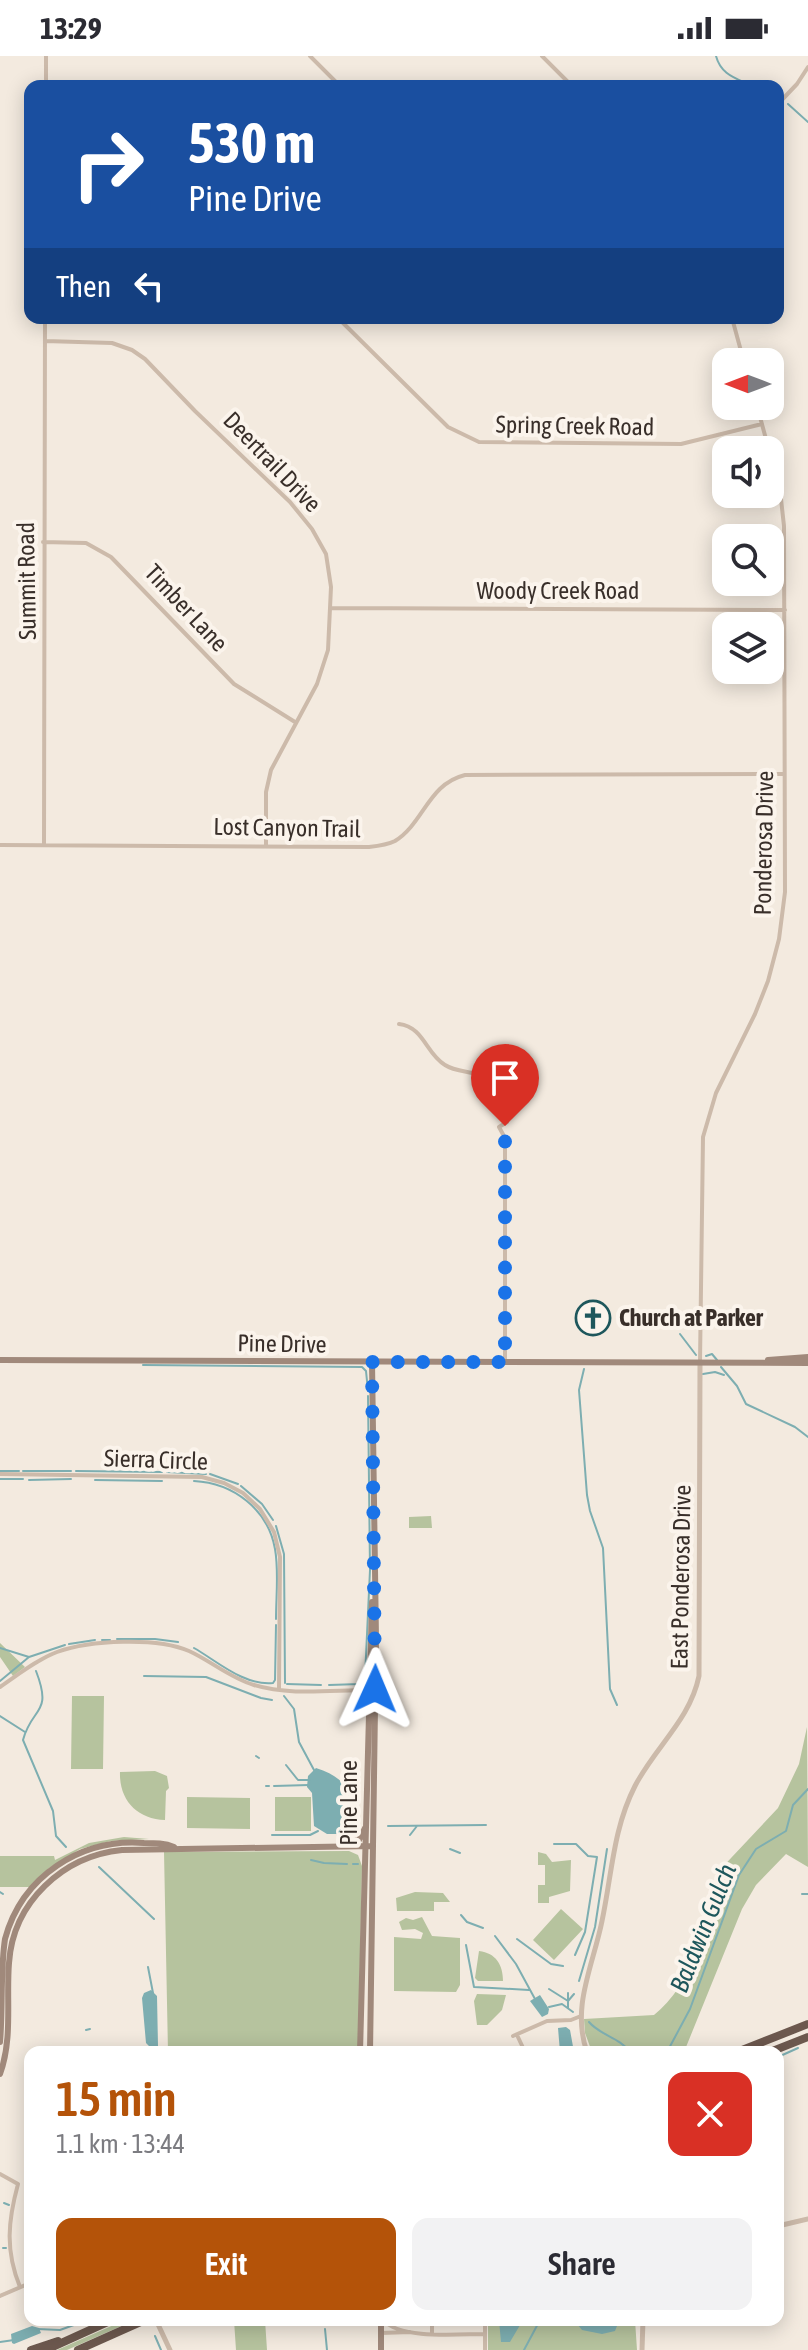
<!DOCTYPE html>
<html lang="en">
<head>
<meta charset="utf-8">
<style>
  :root { --surface:#fff; --page:#f2f2f3; --text:#2b2b33; --muted:#7c7c81; --accent:#b45309 }
  body { margin:0; font-family:"Asap Condensed",sans-serif; background:var(--page); color:var(--text); height:100vh; display:flex; flex-direction:column; font-size:30px; white-space:nowrap }
  * { box-sizing:border-box; margin:0 }
  p { font-size:26px; color:var(--muted) }
  .icon { flex:none; width:44px; height:44px; fill:none; stroke:currentColor; stroke-width:2; stroke-linecap:round; stroke-linejoin:round }
  .map { position:relative; flex:1; overflow:hidden }
  .side { position:absolute; left:24px; top:1990px; width:760px; height:280px; display:flex; flex-direction:column; background:var(--surface); border-radius:16px; box-shadow:0 4px 20px #0003 }
  .side>* { flex:none }
  .guide { position:absolute; left:24px; top:24px; width:760px; height:244px; border-radius:16px; box-shadow:0 4px 20px #0003; background:#1a4fa0; color:#fff; overflow:hidden }
  .needle { width:52px; rotate:270deg }
  .tools { position:absolute; left:712px; top:292px; display:grid; gap:16px }
  .tools a { display:grid; place-items:center; width:72px; height:72px; border-radius:16px; background:var(--surface); box-shadow:0 4px 20px #0003; font-size:40px }
  .pin { position:absolute; display:grid; place-items:center; width:68px; height:68px; color:#fff; margin:-82px -34px; border-radius:50% 50% 50% 0; rotate:-45deg; box-shadow:0 0 8px #0007 }
  .pin .icon { rotate:45deg }
  .me { position:absolute; width:88px; margin:-44px; rotate:1deg; stroke-linejoin:round; filter:drop-shadow(0 0 6px #0008) }
  .turn { display:flex; align-items:center; gap:28px; height:168px; padding:0 32px; font-size:36px }
  .turn .icon { width:104px; height:104px; stroke-width:2.5 }
  .turn b { display:block; font-size:56px; line-height:68px }
  .then { display:flex; align-items:center; height:76px; padding:0 32px; background:#0003; gap:16px; font-size:30px }
  .round { display:grid; place-items:center; flex:none; width:84px; height:84px; border-radius:16px; background:var(--page) }
  .overview { display:flex; align-items:center; justify-content:space-between; height:136px; padding:0 32px }
  h1 { font-size:48px; font-weight:600; line-height:60px; color:var(--accent) }
  .cta { display:flex; gap:16px; margin-top:auto; padding:16px 32px }
  .cta a { flex:1; height:92px; border-radius:16px; background:var(--accent); color:#fff; font-size:32px; font-weight:600; line-height:92px; text-align:center }
  .cta a+a { background:var(--page); color:var(--text) }
  .status { display:flex; justify-content:space-between; align-items:center; height:56px; padding:0 40px; background:var(--surface); direction:ltr }
  .status svg { height:22px; fill:currentColor }
  .map>svg:first-child { display:block }
</style>
</head>
<body>
<div class="status"><b>13:29</b><svg viewBox="0 0 49 12"><path d="M0 12V9h3v3zM5 12V6h3v6zM10 12V3h3v9zM15 12V0h3v12zM26 1h20v11H26zM47 4h2v5h-2z"/></svg></div>
<div class="map">
<svg width="808" height="2294" viewBox="0 0 808 2294">
  <rect width="100%" height="100%" fill="#f3eadf"/>
  <path fill="#b6c39e" d="M431 1460 432 1472H409V1461Z
    M0 1587 25 1611 13 1620 0 1601Z
    M72 1640H104L103 1713H71Z
    M807 1671 808 1811 786 1798 756 1829 742 1853 684 1996H592L585 1977 584 1963 654 1959C690 1931 715 1864 715 1819L778 1752 799 1708Z
    M155 1715 167 1720 169 1732 166 1735 165 1764C137 1763 119 1744 120 1716Z
    M187 1741 250 1742V1773L187 1772Z
    M275 1741H311V1775H275Z
    M124 1781 149 1783 111 1785 80 1793 49 1812 30 1831H0V1800H54L55 1804 89 1787Z
    M349 1795 358 1799 362 1810 358 1996H168L164 1796Z
    M538 1796 546 1798 552 1806 571 1804 570 1835 549 1841V1847H538V1829H545V1809H538Z
    M415 1836 443 1837 450 1846H434V1855H397L396 1842Z
    M561 1853 583 1873 554 1904 533 1884Z
    M422 1861 432 1880 460 1882V1929L456 1936 394 1935V1881L421 1883 423 1877 415 1873 402 1874 399 1866 406 1862 413 1864Z
    M479 1895C496 1897 503 1909 503 1925H478L475 1922Z
    M477 1938 506 1939 502 1954 487 1969H477L474 1945Z
    M125 2264H135L67 2294H57Z
    M234 2264H265L267 2294H236Z
    M488 2264H635L637 2294H488Z"/>
  <path fill="#7daeb1" d="M316 1712C346 1721 356 1739 355 1770L348 1778H327L314 1770 312 1737 307 1731 308 1720Z
    M151 1934 157 1940 158 1990 153 1994 146 1987 142 1942 144 1937Z
    M540 1939 549 1953 548 1958 542 1961 530 1945Z
    M566 1971 570 1974 574 1996H560L558 1972Z
    M499 2264H523L510 2286H501Z
    M574 2264H619V2265L615 2275 602 2278 582 2274Z
    M32 2270 39 2272 41 2277 14 2288 12 2287 11 2278Z"/>
  <g fill="none" stroke-linecap="round" stroke-linejoin="round">
    <path stroke="#7daeb1" stroke-width="2" d="M716 0C721 19 736 22 752 30
      M788 48 808 66
      M680 1278 696 1299
      M706 1300 712 1298 717 1304
      M143 1309 362 1311 366 1315 368 1335
      M721 1311 737 1330 746 1348 795 1371 808 1381
      M584 1313 579 1334 587 1439 590 1455 603 1492 610 1633 617 1649
      M703 1318 715 1316 724 1319
      M0 1415H19
      M23 1415H71
      M76 1415 162 1416
      M167 1416 206 1418
      M210 1418 238 1428
      M0 1423H23
      M29 1424 71 1423
      M95 1424 162 1425
      M194 1425C233 1427 268 1453 275 1493 279 1515 276 1540 276 1563
      M241 1430 262 1448 273 1464
      M276 1470 284 1498 285 1627
      M117 1583H155L178 1586
      M102 1584H110
      M69 1588 95 1584
      M0 1592 29 1601
      M194 1592C217 1605 244 1630 273 1627
      M36 1615C53 1659 32 1650 23 1684L53 1755 56 1780 66 1791
      M144 1620 206 1621 261 1642 272 1644
      M0 1625 29 1601 65 1589
      M273 1627 275 1624 276 1569
      M287 1628 321 1629
      M329 1629 360 1628 365 1621 370 1514 368 1340
      M284 1640 294 1653 299 1686 314 1714
      M0 1660 25 1676
      M256 1700 259 1702
      M286 1709 298 1724H310
      M266 1730H269
      M274 1730 309 1729
      M388 1770 486 1769
      M272 1779H310L318 1775
      M410 1779 417 1770
      M554 1788H576L588 1800 597 1801 585 1876 575 1899
      M450 1793 460 1797
      M311 1804 324 1807 347 1808
      M353 1808H358
      M99 1811 154 1863
      M0 1836 3 1838
      M802 1838H808
      M461 1859 467 1866 483 1872
      M495 1880 516 1908 535 1943
      M517 1883 551 1908 563 1910
      M466 1889 474 1931 529 1934
      M148 1911 153 1937
      M579 1925 595 1871 607 1793
      M549 1933 568 1945 574 1938
      M568 1937V1952
      M549 1951 562 1948 573 1956
      M589 1966C601 1980 619 1981 630 1996
      M86 1974 90 1973
      M378 1994V1996
      M433 1996 476 1994 480 1996
      M667 1996 690 1953 739 1819 756 1793 786 1775 793 1749 808 1733
      M778 2001 798 1992
      M4 2147 9 2149
      M3 2192H6
      M651 2266H652
      M176 2268 184 2267
      M37 2273 60 2274 82 2266
      M325 2273 327 2294
      M155 2280 161 2294
      M0 2286 14 2284
      M524 2294 540 2264"/>
    <path stroke="#ccbaaa" stroke-width="4" d="M310 0 340 30
      M542 0 572 30
      M46 30V0
      M778 48 797 28 808 11
      M338 262 448 371 479 386 681 388 762 368
      M732 262 744 306
      M45 285 112 287 132 294 145 303 195 355 290 446 312 473 326 498 331 531 328 594 317 628 271 714 266 736V790
      M757 350 769 394
      M43 486 86 487 111 501 234 628 295 666
      M331 552 785 554
      M44 788 45 262
      M0 789 369 791C378 790 387 789 395 785 424 767 428 728 465 719L784 718
      M399 968C424 971 426 998 445 1009 454 1015 466 1015 477 1018 499 1023 512 1044 507 1066L499 1071 505 1082V1306
      M700 1307 703 1081 716 1037 755 958 768 925 779 883 785 836 784 470 781 443 770 399
      M0 1418 202 1421 224 1427 243 1437 260 1453 274 1476 280 1501 279 1633
      M0 1631C18 1619 36 1604 57 1596 90 1584 157 1581 189 1595 211 1605 230 1622 254 1629 289 1640 332 1634 369 1634
      M517 1979 525 1996
      M513 1980 547 1965 571 1964 581 1960
      M0 2118 18 2128C8 2165 5 2194 20 2231
      M0 2240 30 2227
      M383 2264C401 2284 459 2278 485 2278
      M381 2277 410 2276
      M432 2278V2264
      M485 2294V2264"/>
    <path stroke="#ccbaaa" stroke-width="5" d="M587 1996C571 1951 593 1910 602 1865 612 1818 613 1773 635 1730 655 1691 690 1664 699 1620L700 1307
      M778 2170 808 2163
      M156 2264 170 2294
      M642 2294 643 2264"/>
    <path stroke="#a0897b" stroke-width="6" d="M0 1304 808 1307
      M768 1304 808 1301
      M348 1787 359 1784 365 1772
      M0 1986C3 1952 0 1916 5 1883 22 1820 81 1782 144 1787 155 1787 165 1787 174 1791
      M360 1996 372 1546
      M370 1996 376 1583 372 1306
      M0 2018C13 1982 6 1944 9 1907 13 1846 63 1800 122 1794L373 1790
      M381 2264V2294"/>
    <path stroke="#6c584e" stroke-width="8" d="M737 1996 808 1968
      M770 1996 808 1981
      M31 2294 58 2285
      M46 2294 112 2264
      M78 2294 145 2264"/>
  </g>
  <g fill="none" stroke-linecap="round" stroke-linejoin="round">
    <path stroke="#1a73e8" stroke-width="14" stroke-dasharray="0 25.2" d="M375 1633 372 1306H505V1082L499 1071 505 1070"/>
  </g>
  <defs>
    <g id="church-ring" transform="scale(1.8)"><circle r="9.5" fill="#fbf4ec" stroke="#1e575c" stroke-width="1.5"/><path d="M-1.2-6h2.4v3.5h3.3v2.4h-3.3V6h-2.4V-.1h-3.3v-2.4h3.3Z" fill="#1e575c"/></g>
  </defs>
  <g fill-rule="evenodd">
    <use href="#church-ring" x="593" y="1262"/>
  </g>
  <g text-anchor="middle" stroke-width="8" stroke-linejoin="round" paint-order="stroke">
    <g font-size="24" fill="#392f2a" stroke="#fbf4ec">
      <text transform="translate(575 370) rotate(1)" y="8">Spring Creek Road</text>
      <text transform="translate(272 406) rotate(46)" y="8">Deertrail Drive</text>
      <text transform="translate(27 525) rotate(-91)" y="8">Summit Road</text>
      <text x="558" y="543">Woody Creek Road</text>
      <text transform="translate(186 552) rotate(47)" y="8">Timber Lane</text>
      <text transform="translate(287 772) rotate(1)" y="8">Lost Canyon Trail</text>
      <text transform="translate(764 787) rotate(-89)" y="8">Ponderosa Drive</text>
      <text transform="translate(282 1288) rotate(1)" y="8">Pine Drive</text>
      <text transform="translate(156 1404) rotate(2)" y="8">Sierra Circle</text>
      <text transform="translate(681 1521) rotate(-89)" y="8">East Ponderosa Drive</text>
      <text transform="translate(349 1747) rotate(-90)" y="8">Pine Lane</text>
    </g>
    <g font-size="24" font-weight="bold" fill="#392f2a" stroke="#fbf4ec" text-anchor="start">
      <text x="619" y="1270">Church at Parker</text>
    </g>
    <g font-size="26" font-style="italic" fill="#1e575c" stroke="#fbf4ec">
      <text transform="translate(703 1872) rotate(-68)" y="9">Baldwin Gulch</text>
    </g>
  </g>
</svg>
<div class="tools">
<a><svg class="needle" viewBox="-14 -14 28 28"><path d="M0-13l5 13h-10z" fill="#e53935"/><path d="M0 13l5-13h-10z" fill="#7c7c81"/></svg></a>
<a><svg class="icon" aria-label="sound" viewBox="0 0 24 24"><path d="M4 9h4l5-4v14l-5-4H4zM17 9q2 3 0 6"/></svg></a>
<a><svg class="icon" aria-label="search" viewBox="0 0 24 24"><circle cx="10" cy="10" r="6"/><path d="M15 15l6 6"/></svg></a>
<a><svg class="icon" aria-label="layers" viewBox="0 0 24 24"><path d="M12 4l9 5-9 5-9-5zM3 14l9 5 9-5"/></svg></a>
</div>
<div class="pin" style="left:505px;top:1070px;background:#d93025"><svg class="icon" aria-label="arrive" viewBox="0 0 24 24"><path d="M6 21V4h12l-3 4 3 4H6"/></svg></div>
<svg class="me" style="left:375px;top:1633px" viewBox="-20 -20 40 40"><path d="M0-17L14 15 0 8-14 15z" fill="#1a73e8" stroke="#fff" stroke-width="4"/></svg>
<div class="guide">
<div class="turn"><svg class="icon" aria-label="right" viewBox="0 0 24 24"><path d="M7 20v-9h11M14 6l5 5-5 5"/></svg><div><b>530 m</b>Pine Drive</div></div>
<div class="then">Then<svg class="icon" aria-label="left" viewBox="0 0 24 24"><path d="M17 20v-9H6M10 6l-5 5 5 5"/></svg></div>
</div>
<section class="side">
<div class="overview"><div><h1>15 min</h1><p>1.1 km · 13:44</p></div><a class="round" style="background:#d93025;color:#fff"><svg class="icon" aria-label="close" viewBox="0 0 24 24"><path d="M6 6l12 12M18 6L6 18"/></svg></a></div>
<div class="cta"><a>Exit</a><a>Share</a></div>
</section>
</div>
</body>
</html>
